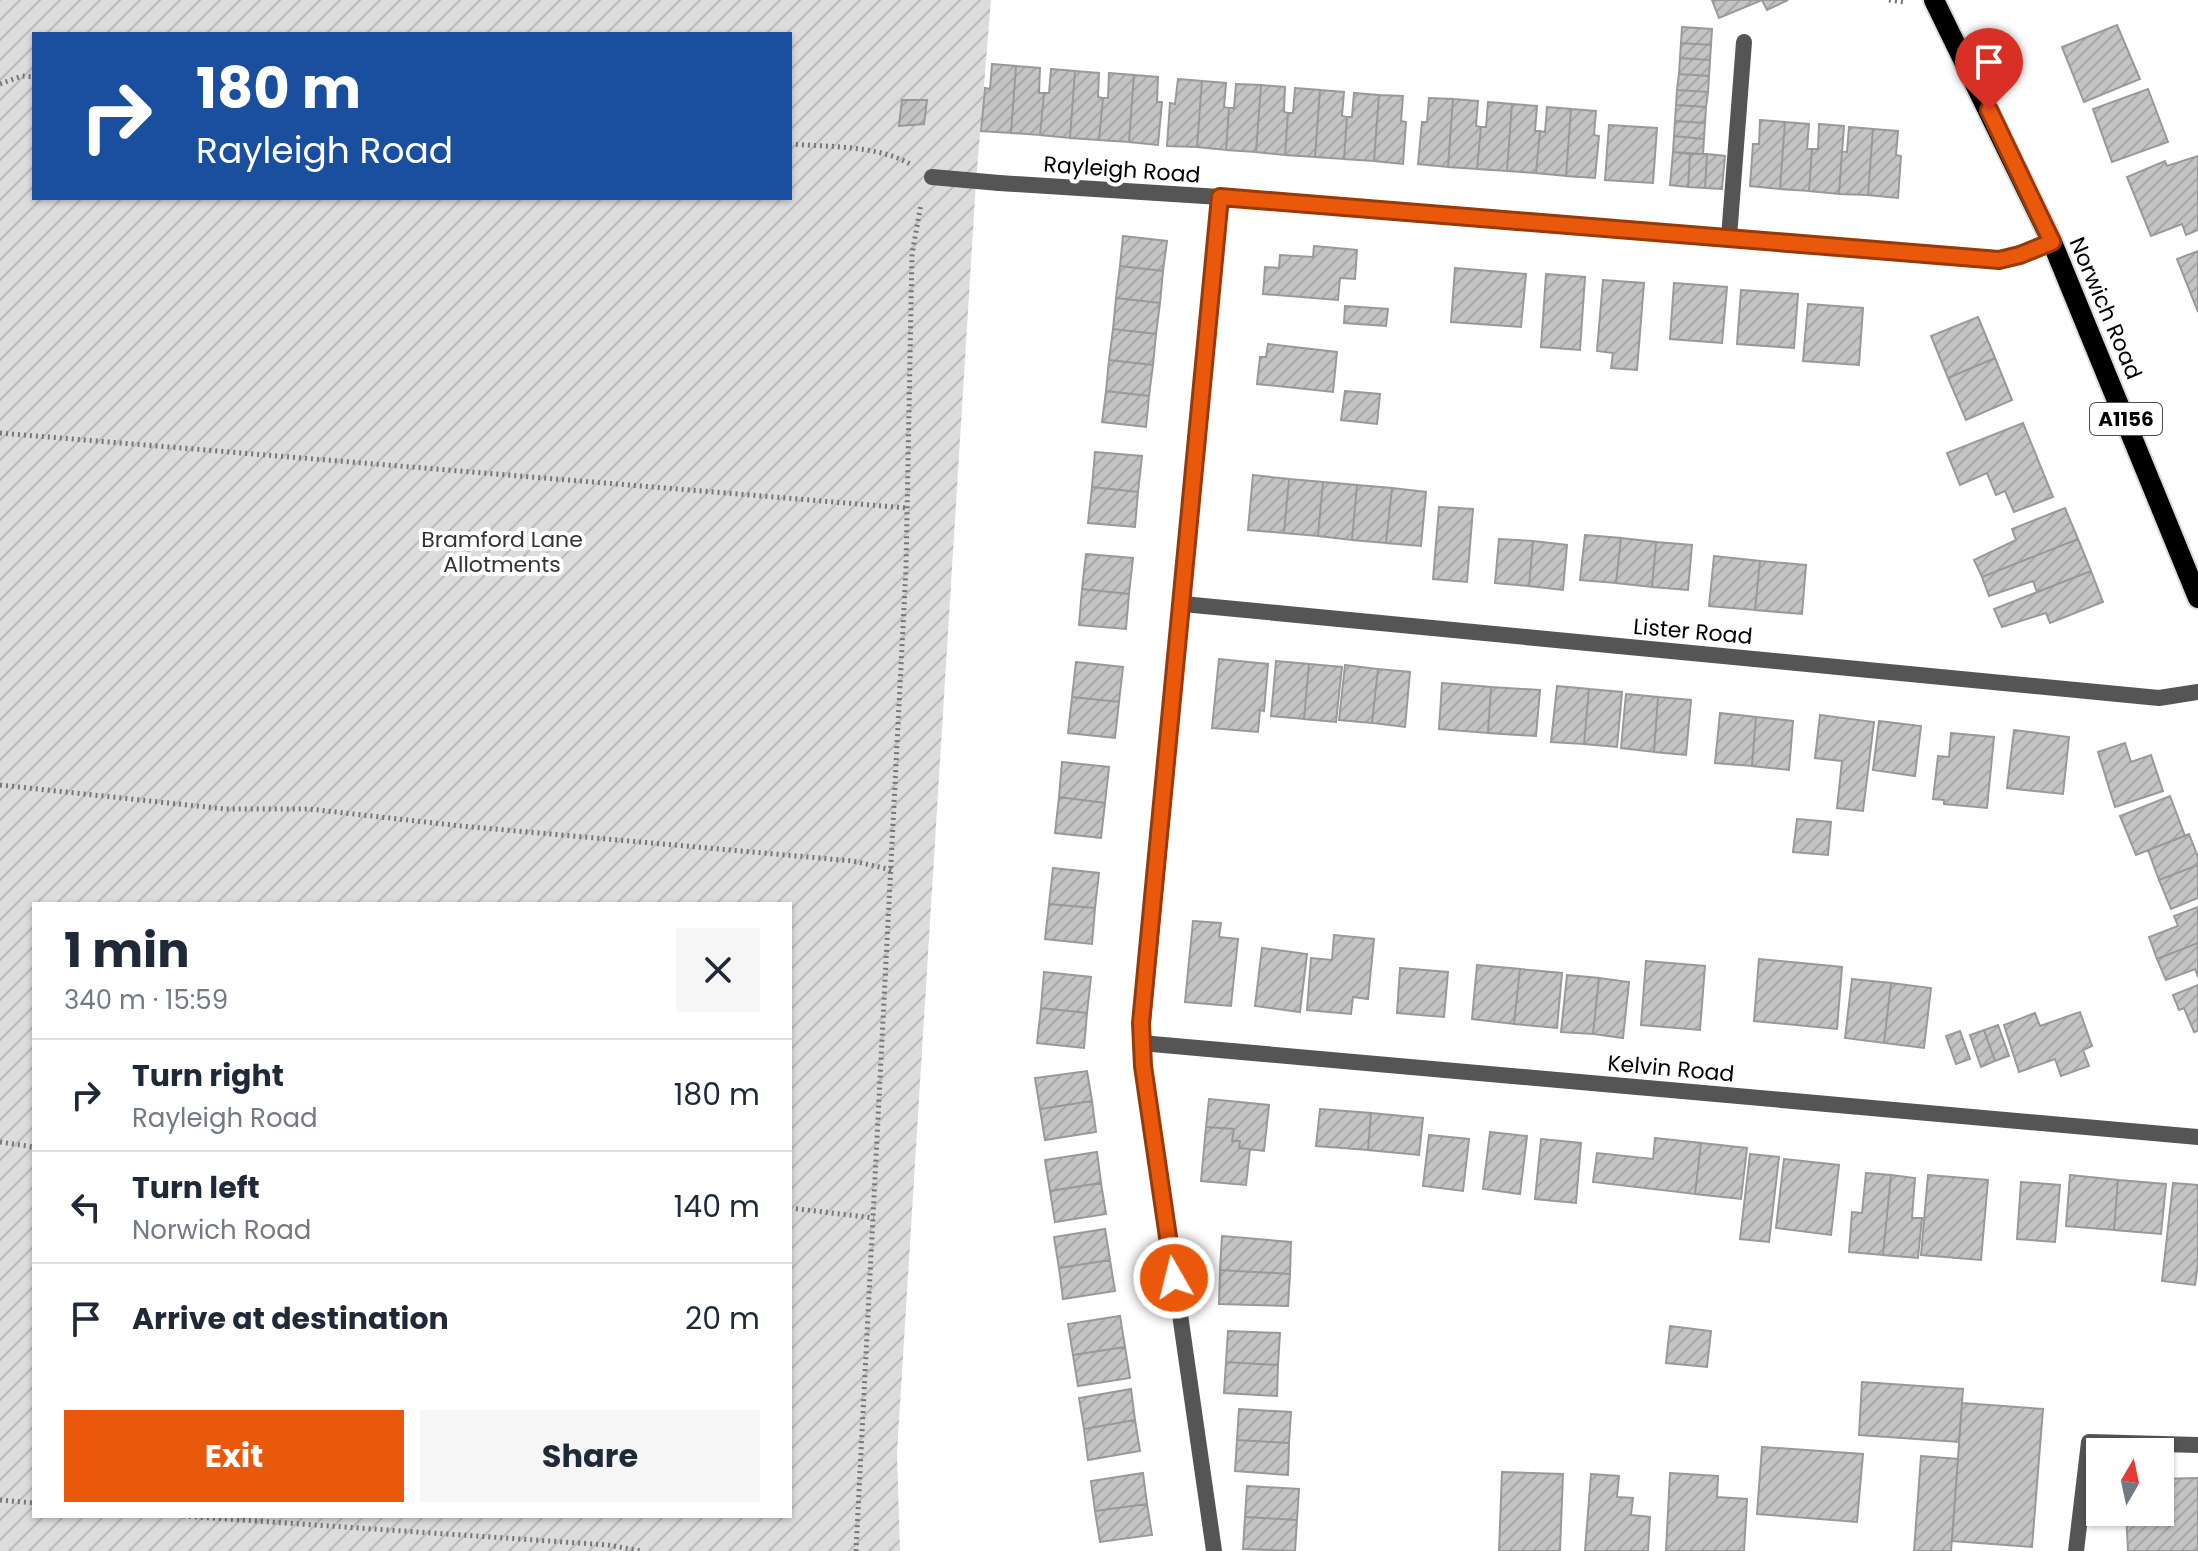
<!DOCTYPE html>
<html lang="en">
<head>
<meta charset="utf-8">
<style>
  :root { --surface:#fff; --page:#f6f6f7; --text:#1f2937; --muted:#747a83; --line:#e0e1e3; --accent:#ea580c }
  body { margin:0; font-family:Poppins,sans-serif; background:var(--page); color:var(--text); height:100vh; display:flex; flex-direction:column; font-size:30px; white-space:nowrap }
  * { box-sizing:border-box; margin:0 }
  p { font-size:26px; color:var(--muted) }
  .icon { flex:none; width:44px; height:44px; fill:none; stroke:currentColor; stroke-width:2; stroke-linecap:round; stroke-linejoin:round }
  .map { position:relative; flex:1; overflow:hidden }
  .panel { position:absolute; left:32px; top:902px; width:760px; height:616px; display:flex; flex-direction:column; background:var(--surface); border-radius:0px; box-shadow:0 2px 6px #0004 }
  .panel>* { flex:none }
  .guide { position:absolute; left:32px; top:32px; width:760px; height:168px; border-radius:0px; box-shadow:0 2px 6px #0004; background:#1a4fa0; color:#fff; overflow:hidden }
  .needle { width:52px; rotate:9deg }
  .buttons { position:absolute; left:2086px; top:1438px; display:grid; gap:16px }
  .buttons a { display:grid; place-items:center; width:88px; height:88px; border-radius:0px; background:var(--surface); box-shadow:0 2px 6px #0004; font-size:40px }
  .pin { position:absolute; display:grid; place-items:center; width:68px; height:68px; color:#fff; margin:-82px -34px; border-radius:50% 50% 50% 0; rotate:-45deg; box-shadow:0 0 8px #0007 }
  .pin .icon { rotate:45deg }
  .me { position:absolute; width:88px; margin:-44px; rotate:352deg; stroke-linejoin:round; filter:drop-shadow(0 0 6px #0008) }
  .turn { display:flex; align-items:center; gap:28px; height:168px; padding:0 32px; font-size:36px }
  .turn .icon { width:104px; height:104px; stroke-width:2.5 }
  .turn b { display:block; font-size:56px; line-height:68px }
  .round { display:grid; place-items:center; flex:none; width:84px; height:84px; border-radius:0px; background:var(--page) }
  .summary { display:flex; align-items:center; justify-content:space-between; height:136px; padding:0 32px }
  h1 { font-size:48px; font-weight:700; line-height:60px }
  .cta { display:flex; gap:16px; margin-top:auto; padding:16px 32px }
  .cta a { flex:1; height:92px; border-radius:0px; background:var(--accent); color:#fff; font-size:32px; font-weight:700; line-height:92px; text-align:center }
  .cta a+a { background:var(--page); color:var(--text) }
  ul { padding:0; list-style:none }
  li { display:flex; align-items:center; gap:24px; height:112px; padding:0 32px; border-top:2px solid var(--line) }
  li div { flex:1 }
  li b { display:block; font-size:30px }
  li em { font-style:normal }
  .map>svg:first-child { display:block }
</style>
</head>
<body>
<div class="map">
<svg width="2198" height="1551" viewBox="0 0 2198 1551">
  <defs>
    <pattern id="garden-furrows" width="10" height="10" patternUnits="userSpaceOnUse" patternTransform="scale(2)"><rect width="10" height="10" fill="#dcdcdc"/><path d="M-1 1l2-2M0 10L10 0M9 11l2-2" fill="none" stroke="#bbb"/></pattern>
    <pattern id="building-hatch" width="6" height="6" patternUnits="userSpaceOnUse" patternTransform="scale(2)"><rect width="6" height="6" fill="#c4c4c4"/><path d="M-1 1l2-2M0 6l6-6M5 7l2-2" fill="none" stroke="#a7a7a7"/></pattern>
  </defs>
  <rect width="100%" height="100%" fill="#fff"/>
  <path fill="url(#garden-furrows)" fill-rule="evenodd" d="M0 0H991L976 182 897 1453 900 1551H0ZM34 34H790V198H34ZM34 904H790V1516H34Z"/>
  <path fill="url(#building-hatch)" stroke="#999" stroke-width="2" d="M1712 0H1788L1767 10 1762 0 1719 18Z
    M2117 25 2140 79 2084 102 2062 47Z
    M1682 27 1712 29 1711 45 1681 43Z
    M1681 43 1711 45 1710 60 1680 58Z
    M1680 58 1710 60 1709 76 1679 74Z
    M992 64 1016 66 1011 133 981 131 985 88 990 89Z
    M1016 66 1040 68 1039 93H1044L1040 135 1011 133Z
    M1051 69 1075 71 1070 138 1040 135 1044 93H1049Z
    M1075 71 1099 73 1098 97 1103 98 1099 140 1070 138Z
    M1109 73 1134 75 1129 142 1099 140 1103 98H1108Z
    M1679 74 1709 76 1708 92 1677 90Z
    M1134 75 1158 77 1157 102H1162L1158 145 1129 142Z
    M1178 79 1202 81 1197 147 1167 146 1170 103 1175 104Z
    M1202 81 1226 83 1224 107 1229 108 1226 150 1197 147Z
    M1236 84 1261 85 1256 152 1226 150 1229 108H1234Z
    M1261 85 1285 87 1284 112 1288 113 1285 155 1256 152Z
    M1295 88 1320 90 1315 157 1285 155 1288 113H1293Z
    M2148 89 2168 142 2112 162 2093 109Z
    M1320 90 1344 92 1342 116 1347 117 1344 159 1315 157Z
    M1677 90 1708 92 1706 107 1676 105Z
    M1354 93 1379 95 1374 161 1344 159 1347 117H1352Z
    M1379 95 1403 96 1401 121 1406 122 1403 164 1374 161Z
    M1429 98 1453 99 1448 167 1418 164 1422 122H1427Z
    M1453 99 1478 101 1476 126 1481 127 1477 169 1448 167Z
    M902 100H927L924 124 899 126Z
    M1488 102 1512 104 1507 171 1477 169 1481 127H1486Z
    M1512 104 1537 106 1535 131H1540L1536 173 1507 171Z
    M1676 105 1706 107 1705 123 1675 121Z
    M1547 107 1571 109 1566 176 1536 173 1540 131 1545 132Z
    M1571 109 1596 111 1594 135 1599 136 1595 178 1566 176Z
    M1760 120 1785 122 1780 189 1750 186 1753 144H1759Z
    M1675 121 1705 123 1704 139 1674 136Z
    M1785 122 1809 124 1807 149H1812L1809 191 1780 189Z
    M1819 124 1844 126 1839 194 1809 191 1812 149H1818Z
    M1609 125 1657 128 1653 183 1605 180Z
    M1849 127 1873 129 1868 195 1839 194 1842 151 1847 152Z
    M1873 129 1898 131 1896 155 1901 156 1898 198 1868 195Z
    M1674 136 1704 139 1703 154 1673 152Z
    M1673 152 1690 154 1688 187 1670 185Z
    M1690 154H1707L1705 188 1688 187Z
    M1707 154 1725 156 1722 189 1705 188Z
    M2198 156V230L2186 235 2182 224 2151 236 2127 177 2165 161 2167 166Z
    M1123 236 1167 241 1163 271 1120 266Z
    M1314 246 1357 250 1355 279 1340 278 1338 300 1263 294 1265 267 1279 268 1280 255 1313 257Z
    M2198 251V312L2177 259Z
    M1120 266 1163 271 1160 303 1116 298Z
    M1455 268 1526 274 1521 327 1451 322Z
    M1546 274 1585 277 1580 350 1541 347Z
    M1603 280 1644 283 1637 370 1611 368 1613 353 1597 351Z
    M1674 283 1727 287 1722 343 1670 339Z
    M1741 290 1798 294 1794 348 1737 344Z
    M1116 298 1160 303 1156 334 1113 329Z
    M1808 304 1863 308 1859 365 1803 361Z
    M1345 306 1388 309 1386 326 1344 323Z
    M1978 317 1995 358 1948 378 1931 336Z
    M1113 329 1156 334 1153 365 1109 360Z
    M1268 344 1337 352 1333 392 1257 384 1260 357H1266Z
    M1995 358 2012 400 1966 420 1948 378Z
    M1109 360 1153 365 1149 396 1106 391Z
    M1106 391 1149 396 1146 427 1102 422Z
    M1345 391 1380 394 1377 424 1341 420Z
    M2023 423 2053 497 2014 512 2005 491 1996 495 1987 473 1960 485 1947 453Z
    M1095 452 1142 456 1138 492 1092 487Z
    M1253 475 1289 479 1284 533 1248 530Z
    M1289 479 1323 482 1318 536 1284 533Z
    M1323 482 1357 485 1352 540 1318 536Z
    M1357 485 1392 488 1386 543 1352 540Z
    M1092 487 1138 492 1135 527 1088 523Z
    M1392 488 1426 492 1421 546 1386 543Z
    M1439 507 1473 509 1467 582 1433 579Z
    M2065 508 2078 539 1982 577 1974 560 2016 540 2012 529Z
    M1585 535 1621 538 1616 583 1580 580Z
    M1621 538 1656 542 1652 587 1616 583Z
    M1499 539 1533 541 1529 586 1495 583Z
    M2078 539 2091 571 2037 592 2033 581 1989 596 1982 577Z
    M1533 541 1567 545 1563 590 1529 586Z
    M1656 542 1692 545 1688 590 1652 587Z
    M1086 554 1133 558 1129 594 1082 589Z
    M1714 556 1760 561 1755 610 1709 606Z
    M1760 561 1806 565 1802 614 1755 610Z
    M2091 571 2103 602 2050 623 2046 613 2002 627 1994 609Z
    M1082 589 1129 594 1126 629 1079 625Z
    M1219 659 1268 664 1264 711 1260 710 1258 732 1212 728Z
    M1276 661 1309 664 1304 719 1271 716Z
    M1076 662 1123 667 1119 702 1072 697Z
    M1309 664 1342 667 1336 722 1304 719Z
    M1345 665 1378 669 1372 723 1339 720Z
    M1378 669 1410 672 1405 727 1372 723Z
    M1442 683 1491 687 1488 733 1439 729Z
    M1557 686 1589 689 1584 744 1551 742Z
    M1491 687 1540 690 1536 736 1488 733Z
    M1589 689 1622 692 1617 747 1584 744Z
    M1626 694 1658 697 1654 752 1621 748Z
    M1072 697 1119 702 1115 738 1068 733Z
    M1658 697 1691 700 1686 755 1654 752Z
    M1720 713 1756 717 1752 766 1715 763Z
    M1820 715 1874 722 1863 811 1837 808 1842 761 1815 758Z
    M1756 717 1793 721 1789 770 1752 766Z
    M1879 721 1921 726 1915 776 1873 770Z
    M2014 730 2069 737 2063 794 2007 788Z
    M1951 733 1994 737 1987 808 1944 804V800L1933 799 1938 756 1949 757Z
    M2125 743 2131 762 2151 755 2163 791 2115 807 2098 752Z
    M1062 762 1109 767 1105 803 1059 797Z
    M2170 796 2185 836 2136 855 2120 816Z
    M1059 797 1105 803 1101 838 1055 833Z
    M1797 819 1831 822 1828 855 1793 852Z
    M2189 834 2198 857V865L2159 880 2148 850Z
    M2198 865V898L2171 909 2159 880Z
    M1053 868 1099 873 1095 908 1049 904Z
    M1049 904 1095 908 1092 944 1045 939Z
    M2198 907V943L2157 959 2149 937 2178 926 2174 916Z
    M1193 921 1221 923 1219 937 1238 939 1231 1006 1185 1002Z
    M1334 935 1374 939 1368 999 1353 997 1351 1014 1307 1010 1311 958 1332 960Z
    M2198 943V977L2195 969 2166 980 2157 959Z
    M1262 948 1307 954 1300 1012 1255 1006Z
    M1759 959 1842 967 1837 1029 1754 1021Z
    M1646 961 1705 966 1700 1030 1641 1025Z
    M1477 965 1520 969 1514 1024 1472 1019Z
    M1400 968 1448 972 1444 1017 1397 1013Z
    M1520 969 1562 973 1557 1028 1514 1024Z
    M1044 972 1091 977 1087 1013 1041 1008Z
    M1567 975 1599 978 1593 1034 1561 1032Z
    M1599 978 1629 982 1623 1038 1593 1034Z
    M1852 979 1891 983 1884 1043 1845 1038Z
    M1891 983 1931 988 1924 1048 1884 1043Z
    M2198 985V1031L2194 1032 2184 1008 2179 1010 2173 995Z
    M1041 1008 1087 1013 1084 1048 1037 1043Z
    M2080 1012 2092 1046 2083 1050 2089 1066 2061 1076 2055 1059 2019 1072 2004 1025 2035 1013 2040 1026Z
    M1998 1025 2009 1056 1995 1061 1984 1030Z
    M1984 1030 1995 1061 1981 1067 1970 1035Z
    M1960 1031 1970 1059 1956 1064 1946 1036Z
    M1087 1071 1092 1101 1040 1109 1035 1078Z
    M1209 1099 1269 1105 1264 1151 1239 1148 1240 1141H1232L1234 1129 1206 1127Z
    M1092 1101 1096 1132 1045 1140 1040 1109Z
    M1320 1109 1371 1113 1368 1150 1316 1146Z
    M1371 1113 1423 1118 1419 1155 1368 1150Z
    M1206 1127 1234 1129 1232 1141H1240L1239 1148 1250 1149 1246 1185 1201 1181Z
    M1490 1132 1527 1136 1520 1194 1483 1189Z
    M1429 1135 1469 1139 1463 1191 1423 1186Z
    M1655 1138 1701 1143 1695 1194 1593 1182 1597 1153 1653 1159Z
    M1541 1139 1581 1143 1576 1203 1535 1199Z
    M1701 1143 1747 1148 1741 1199 1695 1194Z
    M1097 1152 1101 1183 1050 1191 1045 1160Z
    M1750 1154 1779 1157 1769 1242 1740 1239Z
    M1784 1159 1839 1165 1831 1235 1776 1228Z
    M1866 1173 1891 1175 1883 1255 1849 1252 1852 1212 1862 1213Z
    M1891 1175 1915 1178 1912 1218H1922L1918 1258 1883 1255Z
    M1928 1175 1988 1180 1981 1260 1921 1255Z
    M2070 1175 2118 1180 2114 1230 2066 1226Z
    M2118 1180 2166 1184 2161 1234 2114 1230Z
    M2021 1182 2060 1185 2055 1242 2017 1239Z
    M1101 1183 1106 1214 1055 1222 1050 1191Z
    M2173 1183 2198 1185V1263L2195 1285 2162 1281Z
    M1105 1229 1110 1260 1059 1268 1054 1237Z
    M1222 1236 1291 1242 1290 1274 1220 1270Z
    M1110 1260 1115 1291 1063 1299 1059 1268Z
    M1220 1270 1290 1274 1288 1306 1219 1304Z
    M1120 1316 1125 1347 1073 1355 1068 1324Z
    M1670 1326 1711 1331 1707 1367 1666 1363Z
    M1228 1331 1280 1333 1278 1365 1226 1362Z
    M1125 1347 1130 1378 1078 1386 1073 1355Z
    M1226 1362 1278 1365 1277 1396 1224 1393Z
    M1862 1382 1963 1389 1959 1442 1859 1435Z
    M1131 1389 1135 1420 1084 1429 1079 1398Z
    M1962 1403 2043 1409 2032 1547 1952 1541Z
    M1239 1409 1291 1412 1289 1443 1237 1440Z
    M1135 1420 1140 1451 1088 1460 1084 1429Z
    M1237 1440 1289 1443 1288 1475 1235 1471Z
    M1762 1447 1863 1454 1857 1522 1757 1514Z
    M1921 1456 1958 1459 1951 1551H1914Z
    M1502 1472 1563 1474 1560 1551H1499Z
    M1143 1473 1147 1504 1095 1511 1091 1481Z
    M1670 1473 1718 1476 1717 1497 1747 1499 1744 1551H1666Z
    M1591 1474 1619 1476 1617 1497 1633 1498 1631 1515 1650 1517 1648 1551H1585Z
    M2198 1478V1551H2128L2126 1512H2160V1479Z
    M1247 1486 1299 1489 1297 1520 1245 1517Z
    M1147 1504 1152 1535 1100 1542 1095 1511Z
    M1245 1517 1297 1520 1295 1551 1243 1549Z"/>
  <g fill="none" stroke-linecap="round" stroke-linejoin="round">
    <g stroke="#dbdbdb" stroke-width="24">
      <path id="primary" d="M1934 0 2052 242 2198 598"/>
    </g>
    <path stroke="#777" stroke-width="5" stroke-dasharray="2 4" stroke-linecap="butt" d="M1889 0 1904 2
      M0 84 22 76 34 77
      M790 144C828 147 877 145 910 164
      M0 433 907 508
      M0 785 225 809H309L461 826 853 861 892 870
      M0 1142 34 1147
      M790 1208 874 1218
      M0 1500 34 1503
      M183 1516 608 1545 641 1551
      M856 1551 906 568 912 254 921 204"/>
    <path stroke="#555" stroke-width="16" d="M932 177 999 183
      M1729 237 1744 42
      M2076 1551 2089 1442 2198 1445"/>
    <path stroke="#555" stroke-width="16" d="M999 183 1220 197 1999 260 2052 242
      M1183 604 2159 698 2198 692
      M1141 1043 2198 1137
      M1214 1551 1141 1043 1220 197"/>
    <use href="#primary" stroke="#000" stroke-width="20"/>
  </g>
  <g fill="none" stroke-linecap="round" stroke-linejoin="round">
    <g stroke="#983908" stroke-width="20">
      <path id="route" d="M1174 1278 1143 1066 1141 1023 1220 197 1999 260 2020 255 2052 242 1989 110"/>
    </g>
    <use href="#route" stroke="#ea580c" stroke-width="14"/>
  </g>
  <g text-anchor="middle" stroke-width="8" stroke-linejoin="round" paint-order="stroke">
    <rect fill="#fff" stroke="#4c4c4c" stroke-width="2" x="2090" y="403" width="72" height="32" rx="6"/>
    <g font-size="20" font-weight="bold" fill="#000">
      <text x="2126" y="426">A1156</text>
    </g>
    <g font-size="22" fill="#000" stroke="#fff">
      <text transform="translate(1122 169) rotate(4)" y="8">Rayleigh Road</text>
      <text transform="translate(2106 308) rotate(67)" y="8">Norwich Road</text>
      <text transform="translate(1693 631) rotate(5)" y="8">Lister Road</text>
      <text transform="translate(1671 1068) rotate(5)" y="8">Kelvin Road</text>
    </g>
    <g font-size="22" fill="#333" stroke="#fff">
      <text x="502" y="547">Bramford Lane<tspan x="502" dy="25">Allotments</tspan></text>
    </g>
  </g>
</svg>
<div class="buttons">
<a><svg class="needle" viewBox="-14 -14 28 28"><path d="M0-13l5 13h-10z" fill="#e53935"/><path d="M0 13l5-13h-10z" fill="#747a83"/></svg></a>
</div>
<div class="pin" style="left:1989px;top:110px;background:#d93025"><svg class="icon" aria-label="arrive" viewBox="0 0 24 24"><path d="M6 21V4h12l-3 4 3 4H6"/></svg></div>
<svg class="me" style="left:1174px;top:1278px" viewBox="-20 -20 40 40"><circle r="17" fill="#ea580c" stroke="#fff" stroke-width="3"/><path d="M0-11L8 9 0 5-8 9z" fill="#fff"/></svg>
<div class="guide">
<div class="turn"><svg class="icon" aria-label="right" viewBox="0 0 24 24"><path d="M7 20v-9h11M14 6l5 5-5 5"/></svg><div><b>180 m</b>Rayleigh Road</div></div>
</div>
<section class="panel">
<div class="summary"><div><h1>1 min</h1><p>340 m · 15:59</p></div><a class="round"><svg class="icon" aria-label="close" viewBox="0 0 24 24"><path d="M6 6l12 12M18 6L6 18"/></svg></a></div>
<ul>
<li><svg class="icon" aria-label="right" viewBox="0 0 24 24"><path d="M7 20v-9h11M14 6l5 5-5 5"/></svg><div><b>Turn right</b><p>Rayleigh Road</p></div><em>180 m</em></li>
<li><svg class="icon" aria-label="left" viewBox="0 0 24 24"><path d="M17 20v-9H6M10 6l-5 5 5 5"/></svg><div><b>Turn left</b><p>Norwich Road</p></div><em>140 m</em></li>
<li><svg class="icon" aria-label="arrive" viewBox="0 0 24 24"><path d="M6 21V4h12l-3 4 3 4H6"/></svg><div><b>Arrive at destination</b></div><em>20 m</em></li>
</ul>
<div class="cta"><a>Exit</a><a>Share</a></div>
</section>
</div>
</body>
</html>
